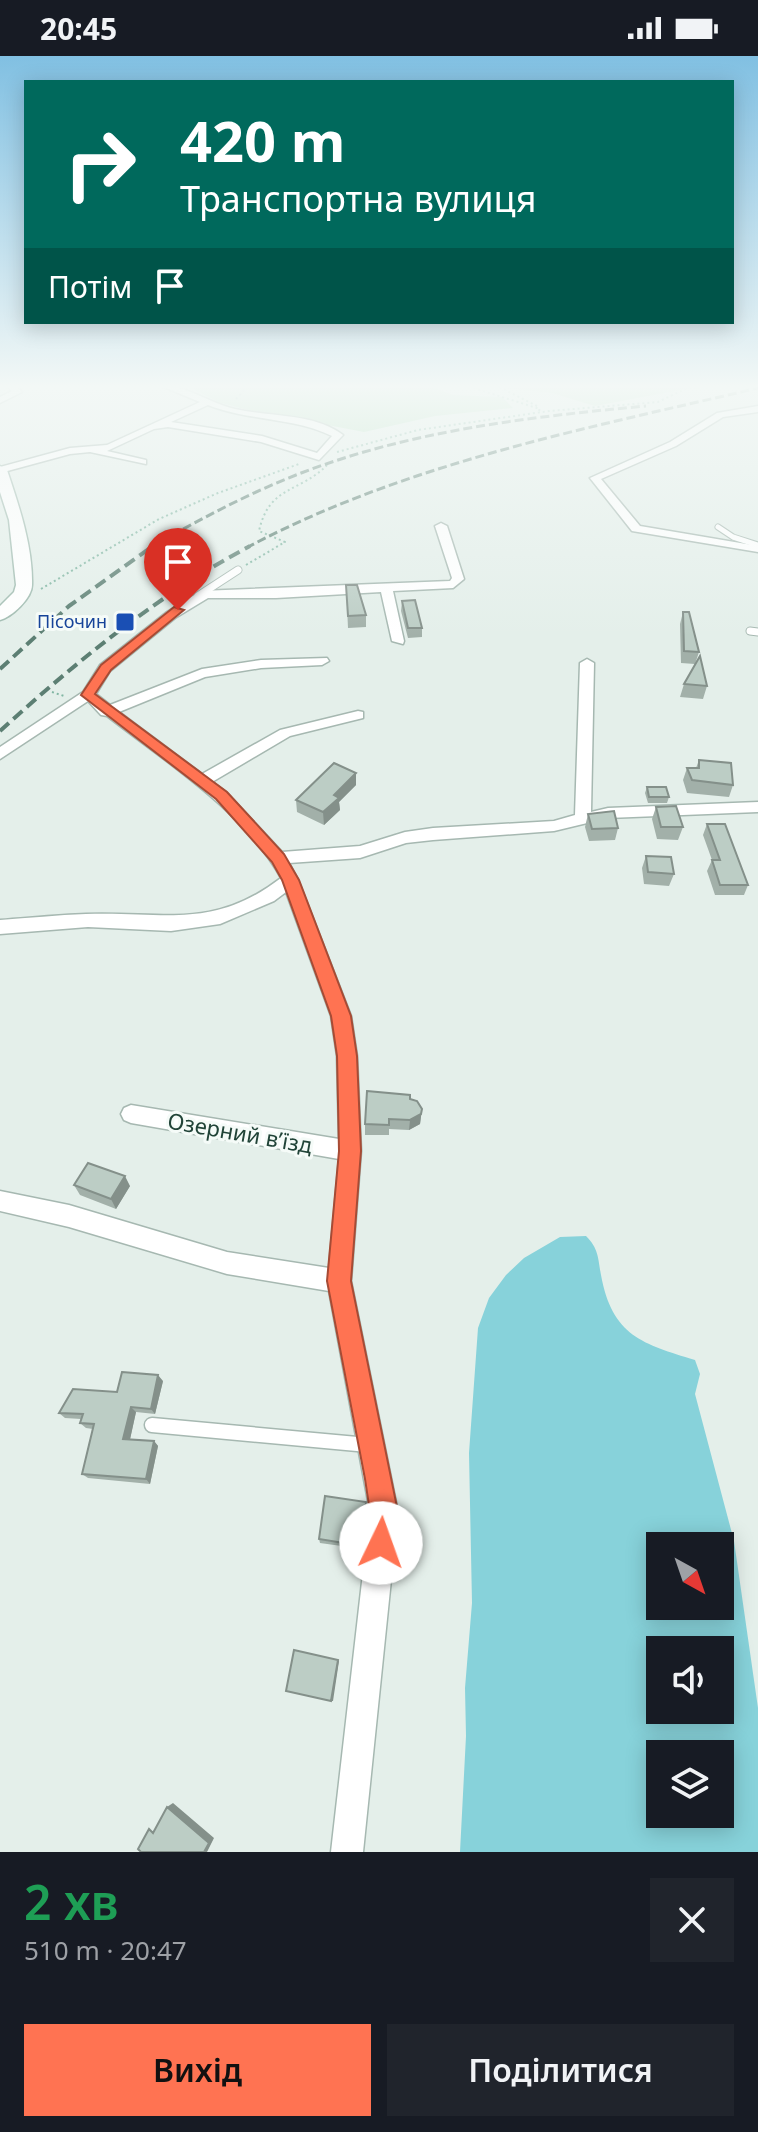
<!DOCTYPE html>
<html lang="uk">
<head>
<meta charset="utf-8">
<style>
  :root { --surface:#171b24; --page:#20242c; --text:#f1f3f6; --muted:#9ea1a6; --accent:#ff7352 }
  body { margin:0; font-family:"Noto Sans",sans-serif; background:var(--page); color:var(--text); height:100vh; display:flex; flex-direction:column; font-size:30px; white-space:nowrap }
  * { box-sizing:border-box; margin:0 }
  p { font-size:26px; color:var(--muted) }
  .icon { flex:none; width:44px; height:44px; fill:none; stroke:currentColor; stroke-width:2; stroke-linecap:round; stroke-linejoin:round }
  .map { position:relative; height:1796px; overflow:hidden }
  .drawer { display:flex; flex-direction:column; background:var(--surface); flex:1 }
  .drawer>* { flex:none }
  .guide { position:absolute; left:24px; top:24px; width:710px; height:244px; border-radius:0px; box-shadow:0 4px 20px #0003; background:#00695c; color:#fff; overflow:hidden }
  .needle { width:52px; rotate:140deg }
  .tools { position:absolute; left:646px; top:1476px; display:grid; gap:16px }
  .tools a { display:grid; place-items:center; width:88px; height:88px; border-radius:0px; background:var(--surface); box-shadow:0 4px 20px #0003; font-size:40px }
  .pin { position:absolute; display:grid; place-items:center; width:68px; height:68px; color:#fff; margin:-82px -34px; border-radius:50% 50% 50% 0; rotate:-45deg; box-shadow:0 0 8px #0007 }
  .pin .icon { rotate:45deg }
  .me { position:absolute; width:88px; margin:-44px; rotate:3deg; stroke-linejoin:round; filter:drop-shadow(0 0 6px #0008) }
  .turn { display:flex; align-items:center; gap:28px; height:168px; padding:0 24px; font-size:36px }
  .turn .icon { width:104px; height:104px; stroke-width:2.5 }
  .turn b { display:block; font-size:56px; line-height:68px }
  .then { display:flex; align-items:center; height:76px; padding:0 24px; background:#0003; gap:16px; font-size:30px }
  .round { display:grid; place-items:center; flex:none; width:84px; height:84px; border-radius:0px; background:var(--page) }
  .overview { display:flex; align-items:center; justify-content:space-between; height:136px; padding:0 24px }
  h1 { font-size:48px; font-weight:600; line-height:60px; color:#1e9e55 }
  .button { display:flex; gap:16px; margin-top:auto; padding:16px 24px }
  .button a { flex:1; height:92px; border-radius:0px; background:var(--accent); color:#111; font-size:32px; font-weight:600; line-height:92px; text-align:center }
  .button a+a { background:var(--page); color:var(--text) }
  .status { display:flex; justify-content:space-between; align-items:center; height:56px; padding:0 40px; background:var(--surface); direction:ltr }
  .status svg { height:22px; fill:currentColor }
  .map>svg:first-child { display:block }
</style>
</head>
<body>
<div class="status"><b>20:45</b><svg viewBox="0 0 49 12"><path d="M0 12V9h3v3zM5 12V6h3v6zM10 12V3h3v9zM15 12V0h3v12zM26 1h20v11H26zM47 4h2v5h-2z"/></svg></div>
<div class="map">
<svg width="758" height="1796" viewBox="0 0 758 1796">
  <rect width="100%" height="100%" fill="#e4efea"/>
  <path fill="#bbe2c3" d="M186 329H436L434 332 453 339 502 341 513 352 435 360 364 376 244 353 218 346Z
    M476 329H706L595 350 552 337Z"/>
  <path fill="#87d2da" fill-rule="evenodd" d="M586 1180C599 1193 598 1203 601 1219 612 1280 643 1288 695 1304L700 1318 695 1338 734 1485 758 1652V1796H460L466 1680 465 1632 472 1547 469 1397 478 1272 489 1242 506 1219 524 1202 560 1181ZM660 1490H720V1550H660ZM660 1594H720V1654H660ZM660 1698H720V1758H660Z"/>
  <g fill="none" stroke-linecap="round" stroke-linejoin="round">
    <g stroke="#a6b8b1" stroke-width="7">
      <path id="lane-far2" d="M718 471 733 481 758 489"/>
    </g>
    <g stroke="#a6b8b1" stroke-width="9">
      <path id="lane-far1" d="M198 540 238 514
        M750 575 758 576"/>
    </g>
    <g stroke="#a6b8b1" stroke-width="17">
      <path id="lane" d="M152 1369 368 1389"/>
    </g>
    <g stroke="#a6b8b1" stroke-width="3">
      <path id="street" d="M6 329H15L22 336 0 347V341L12 335Z
        M159 329C186 329 209 347 235 353 270 361 314 357 343 379L319 404 261 386 168 371 154 373 107 395 146 404V408L90 396 70 398 0 417V411L70 392 107 389 200 346ZM208 349C248 365 293 361 332 380L317 397 262 380 171 366Z
        M758 350V356L723 361 676 390 601 423 640 470 758 490V496L632 475 590 422 670 386 717 357Z
        M441 467 447 470 464 523 453 532 393 535 404 585 403 588 392 585 381 536 276 542H208L175 562 110 615 96 638 110 649 202 613 261 604 327 602 329 605 322 609 261 612 205 621 119 656 202 718 280 674 358 655 363 656V662L290 680 212 726 226 736 282 796 360 790 405 776 433 772 554 765 575 759 580 607 587 603 594 607 591 756 608 752 758 746V756L608 762 554 775 433 784 406 787 360 802 289 807 298 824 351 960 357 1000 361 1095 351 1225 398 1456 363 1796H331L370 1456 329 1235 227 1218 69 1171 0 1155V1135L69 1149 227 1196 329 1212 339 1103 131 1067 124 1064 121 1058 124 1052 131 1049 339 1083 337 1000 331 960 286 836 274 845 220 868 171 875 88 871 0 878V864C29 862 57 859 86 858 163 855 212 875 281 822 244 755 166 706 107 660L101 659 88 645 0 703V691L83 636 100 609 167 556 201 535 450 525 452 522 435 470Z"/>
    </g>
    <g stroke="#a1bcb1" stroke-width="3">
      <path id="secondary" d="M0 410 7 414C19 450 33 491 32 529 32 542 12 561 0 564V550L14 536 16 529 9 464 0 436Z"/>
    </g>
    <path stroke="#81b6a3" stroke-width="2" stroke-dasharray="2 3" stroke-linecap="butt" d="M464 329 540 353 538 356
      M495 329 537 350
      M236 343 249 329
      M337 396 418 374 549 355 658 346 685 333 713 329
      M246 509 285 486 259 475C269 429 300 437 327 409
      M41 533 159 463 218 437 299 408
      M52 636 64 640"/>
    <use href="#lane-far2" stroke="#fff" stroke-width="5"/>
    <use href="#lane-far1" stroke="#fff" stroke-width="7"/>
    <use href="#lane" stroke="#fff" stroke-width="14"/>
    <use href="#street" fill="#fff" fill-rule="evenodd"/>
    <use href="#secondary" fill="#fff" fill-rule="evenodd"/>
    <path stroke="#5c7f73" stroke-width="3" stroke-dasharray="9 4" stroke-linecap="butt" d="M149 492C197 465 245 439 296 419 408 375 527 361 646 350
      M246 492C406 407 584 373 758 332"/>
    <path stroke="#5c7f73" stroke-width="4" stroke-dasharray="12 6" stroke-linecap="butt" d="M0 613 69 550 153 490
      M0 675C77 605 158 539 250 490"/>
  </g>
  <path fill="#a2b0a9" d="M346 529 366 559V571L348 572Z
    M402 545 422 572V581L408 582 401 555Z
    M683 556 699 596 695 608 681 607 680 568Z
    M684 628 707 630 703 643 680 641Z
    M699 704 733 729 729 741 687 737 683 724 687 712H696Z
    M356 717V729L339 746 340 754 324 769 297 756 296 744Z
    M647 731 669 741 667 747H648L645 737Z
    M656 751 683 771 678 784 657 783 652 763Z
    M588 758 618 772 615 784 589 785 585 771Z
    M707 768 748 829 744 839H715L707 815 712 804 703 779Z
    M646 800 674 818 669 830 644 828 642 812Z
    M410 1043 422 1053 420 1068 409 1074 389 1073V1079H365V1068Z
    M74 1129 130 1130 116 1153 80 1139Z
    M163 1325 155 1358 136 1356 130 1383 154 1385 158 1390 150 1428 88 1422 82 1418 93 1373 86 1372 80 1367 81 1363 65 1362 59 1357Z
    M366 1450 363 1493 320 1487 319 1483Z"/>
  <path fill="#84908a" d="M356 717V729L339 746 340 754 324 769 323 756 334 739Z
    M422 1053 420 1068 409 1074 410 1064Z
    M125 1120 130 1130 116 1153 111 1143Z
    M158 1319 163 1325 155 1358 151 1353Z
    M131 1351 136 1356 129 1388 123 1383Z
    M154 1385 158 1390 150 1428 146 1423Z
    M338 1604 339 1605 333 1645H331Z
    M173 1747 214 1782 207 1796H204L167 1751Z"/>
  <path fill="#bccdc5" stroke="#84908a" stroke-width="2" d="M346 529H357L366 559 348 560Z
    M415 544 422 572H408L402 545Z
    M683 556H689L699 596 684 595Z
    M700 600 707 630 684 628Z
    M699 704 731 707 733 729 692 724 687 712H699Z
    M334 707 356 717 334 739 339 742 323 756 296 744Z
    M647 731H666L669 741H649Z
    M676 750 683 771H661L656 751Z
    M614 755 618 772 592 773 588 758Z
    M707 768H725L748 829H720L712 804H720Z
    M646 800 671 801 674 818 648 816Z
    M367 1035 410 1039V1043L417 1045 422 1053 421 1058 410 1064 389 1063V1069L365 1068Z
    M88 1107 125 1120 111 1143 74 1129Z
    M122 1316 158 1319 151 1353 131 1351 123 1383 154 1385 146 1423 82 1418 94 1368 80 1367 83 1358 59 1357 73 1333 117 1336Z
    M325 1440 366 1446 362 1490 319 1483Z
    M294 1594 338 1604 331 1645 286 1635Z
    M167 1751 209 1787 204 1796H141L138 1793 149 1773 153 1777Z"/>
  <linearGradient id="sky" x2="0" y2="1"><stop stop-color="#81c0e2"/><stop offset="0.57" stop-color="#f3f8f6"/><stop offset="1" stop-color="#f3f8f6" stop-opacity="0"/></linearGradient>
  <rect width="758" height="580" fill="url(#sky)"/>
  <path fill="#ff7352" stroke="#a64b35" stroke-width="2" d="M174 551 184 554 111 614 95 638 227 736 284 798 299 824 351 960 357 1000 361 1095 351 1225 398 1456 390 1497 381 1501 371 1497 367 1487 370 1456 365 1423 327 1225 339 1095 337 1000 331 960 282 824 272 806 216 743 81 639 101 609Z"/>
  <rect fill="#1a4fb4" stroke="#f5fbf8" stroke-width="3" x="115" y="556" width="20" height="20" rx="4"/>
  <g text-anchor="middle" stroke-width="6" stroke-linejoin="round" paint-order="stroke">
    <g font-size="18" fill="#164399" stroke="#f5fbf8" text-anchor="end">
      <text x="107" y="572">Пісочин</text>
    </g>
    <g font-size="22" fill="#214438" stroke="#f5fbf8">
      <text transform="translate(240 1077) rotate(10)" y="8">Озерний в’їзд</text>
    </g>
  </g>
</svg>
<div class="tools">
<a><svg class="needle" viewBox="-14 -14 28 28"><path d="M0-13l5 13h-10z" fill="#e53935"/><path d="M0 13l5-13h-10z" fill="#9ea1a6"/></svg></a>
<a><svg class="icon" aria-label="sound" viewBox="0 0 24 24"><path d="M4 9h4l5-4v14l-5-4H4zM17 9q2 3 0 6"/></svg></a>
<a><svg class="icon" aria-label="layers" viewBox="0 0 24 24"><path d="M12 4l9 5-9 5-9-5zM3 14l9 5 9-5"/></svg></a>
</div>
<div class="pin" style="left:178px;top:554px;background:#d93025"><svg class="icon" aria-label="arrive" viewBox="0 0 24 24"><path d="M6 21V4h12l-3 4 3 4H6"/></svg></div>
<svg class="me" style="left:381px;top:1487px" viewBox="-20 -20 40 40"><circle r="19" fill="#fff"/><path d="M0-13L10 11 0 6-10 11z" fill="#ff7352"/></svg>
<div class="guide">
<div class="turn"><svg class="icon" aria-label="right" viewBox="0 0 24 24"><path d="M7 20v-9h11M14 6l5 5-5 5"/></svg><div><b>420 m</b>Транспортна вулиця</div></div>
<div class="then">Потім<svg class="icon" aria-label="arrive" viewBox="0 0 24 24"><path d="M6 21V4h12l-3 4 3 4H6"/></svg></div>
</div>
</div>
<section class="drawer">
<div class="overview"><div><h1>2 хв</h1><p>510 m · 20:47</p></div><a class="round"><svg class="icon" aria-label="close" viewBox="0 0 24 24"><path d="M6 6l12 12M18 6L6 18"/></svg></a></div>
<div class="button"><a>Вихід</a><a>Поділитися</a></div>
</section>
</body>
</html>
